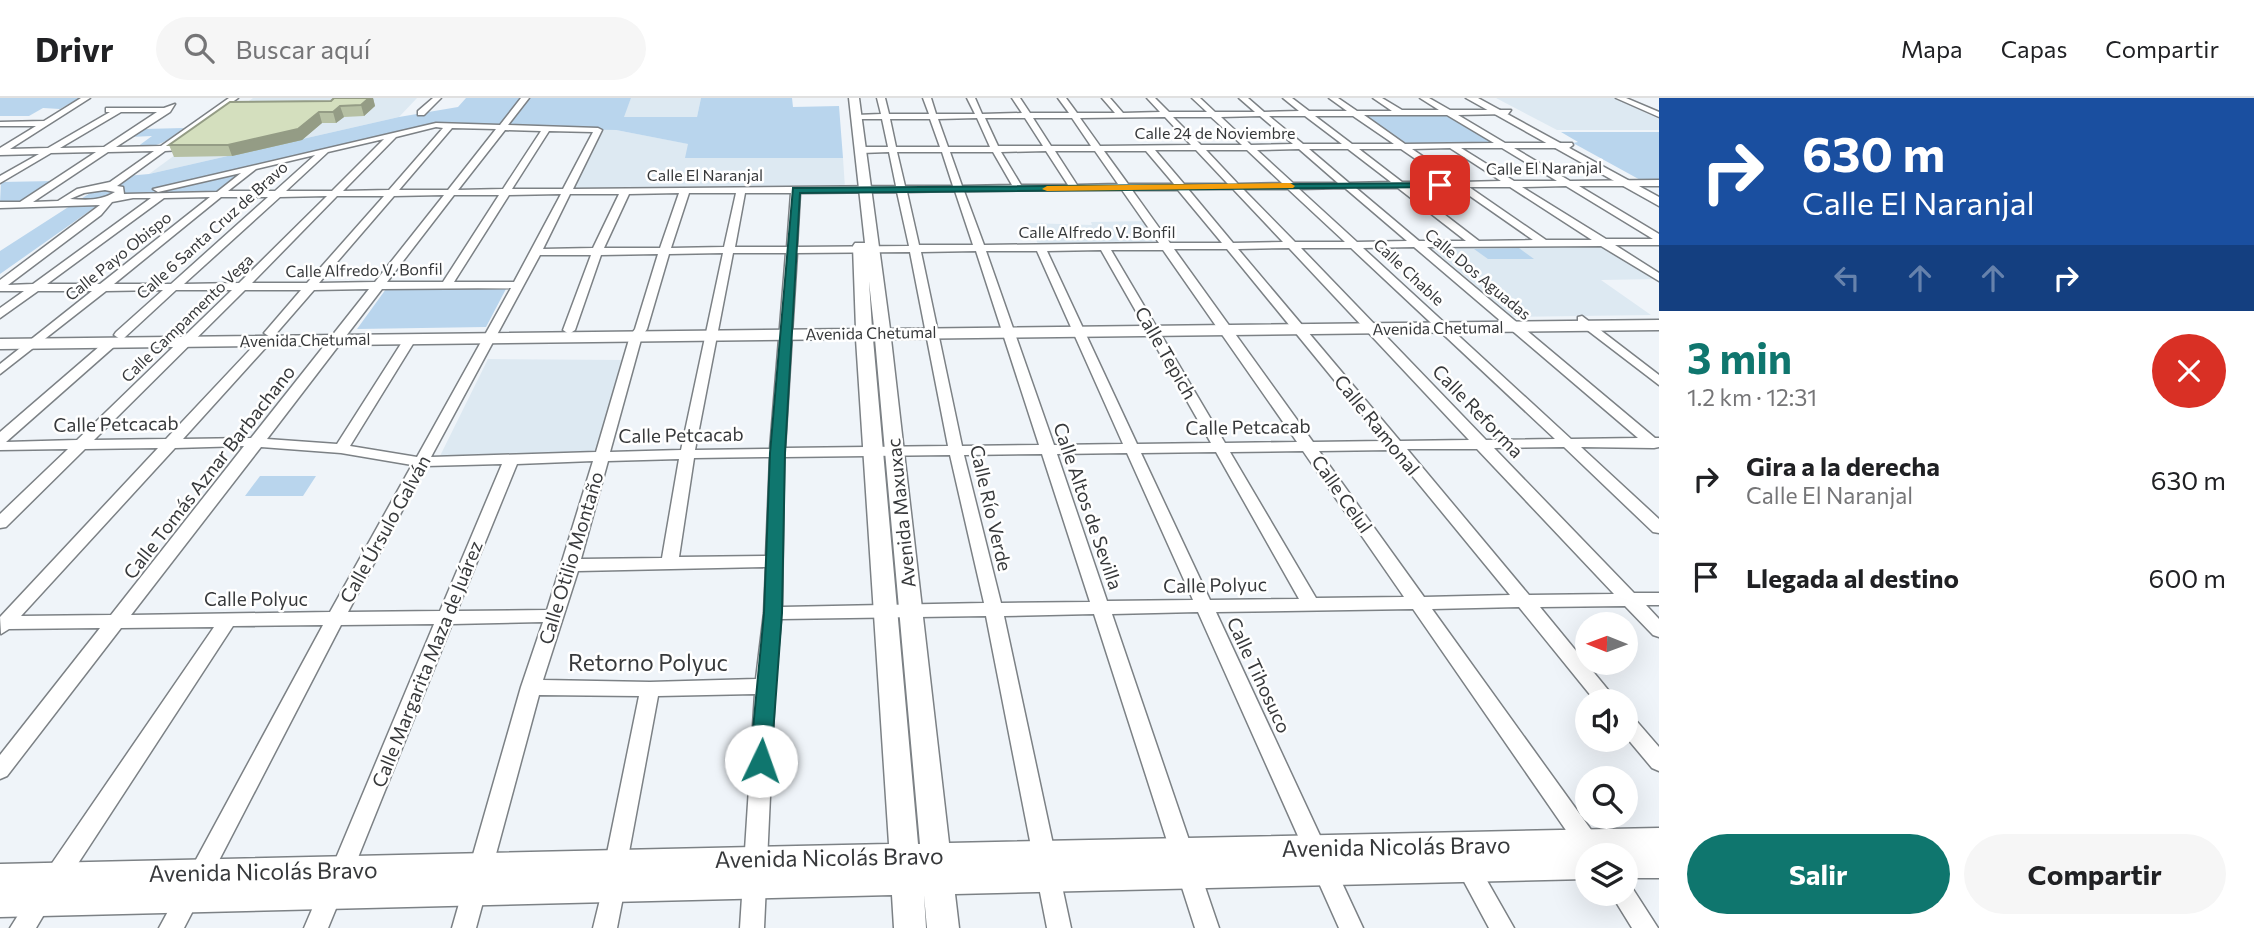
<!DOCTYPE html>
<html lang="es">
<head>
<meta charset="utf-8">
<style>
  :root { --surface:#fff; --page:#f6f6f6; --text:#202124; --muted:#757577; --line:#e0e0e0; --accent:#0f766e }
  body { margin:0; font-family:Commissioner,sans-serif; background:var(--page); color:var(--text); height:100vh; display:flex; flex-direction:column; font-size:26px; white-space:nowrap }
  * { box-sizing:border-box; margin:0 }
  p { font-size:23px; color:var(--muted) }
  .icon { flex:none; width:38px; height:38px; fill:none; stroke:currentColor; stroke-width:2; stroke-linecap:round; stroke-linejoin:round }
  .map { position:relative; flex:1; overflow:hidden }
  .panel { display:flex; flex-direction:column; background:var(--surface); width:595px }
  .panel>* { flex:none }
  .top-card { background:#1a4fa0; color:#fff; overflow:hidden }
  .needle { width:46px; rotate:271deg }
  .tools { position:absolute; left:1575px; top:514px; display:grid; gap:14px }
  .tools a { display:grid; place-items:center; width:63px; height:63px; border-radius:50%; background:var(--surface); box-shadow:0 7px 28px #0002; font-size:35px }
  .pin { position:absolute; display:grid; place-items:center; width:60px; height:60px; color:#fff; margin:-30px; border-radius:14px; box-shadow:0 4px 10px #0006 }
  .me { position:absolute; width:77px; margin:-38px; rotate:3deg; stroke-linejoin:round; filter:drop-shadow(0 0 5px #0008) }
  .turn { display:flex; align-items:center; gap:24px; height:147px; padding:0 28px; font-size:32px }
  .turn .icon { width:91px; height:91px; stroke-width:2.5 }
  .turn b { display:block; font-size:49px; line-height:60px }
  .lanes { display:flex; align-items:center; height:66px; padding:0 28px; background:#0003; justify-content:center; gap:35px; direction:ltr }
  .lanes .off { opacity:.35 }
  .round { display:grid; place-items:center; flex:none; width:74px; height:74px; border-radius:37px; background:var(--page) }
  .head { display:flex; align-items:center; justify-content:space-between; height:119px; padding:0 28px }
  h1 { font-size:42px; font-weight:700; line-height:52px; color:var(--accent) }
  .cta { display:flex; gap:14px; margin-top:auto; padding:14px 28px }
  .cta a { flex:1; height:80px; border-radius:42px; background:var(--accent); color:#fff; font-size:28px; font-weight:700; line-height:80px; text-align:center }
  .cta a+a { background:var(--page); color:var(--text) }
  ul { padding:0; list-style:none }
  li { display:flex; align-items:center; gap:21px; height:98px; padding:0 28px }
  li div { flex:1 }
  li b { display:block; font-size:26px }
  li em { font-style:normal }
  header { display:flex; align-items:center; gap:42px; box-sizing:border-box; height:98px; padding:0 35px; background:var(--surface); border-bottom:2px solid var(--line) }
  header strong { font-size:33px }
  nav { display:flex; gap:38px; margin-inline-start:auto; font-size:24px }
  .search { width:490px; height:63px; background:var(--page); display:flex; align-items:center; gap:18px; box-sizing:border-box; padding:0 24px; border-radius:38px; color:var(--muted); font-size:26px }
  main { display:flex; flex:1; min-height:0 }
  .map>svg:first-child { display:block }
</style>
</head>
<body>
<header>
<strong>Drivr</strong>
<div class="search"><svg class="icon" aria-label="search" viewBox="0 0 24 24"><circle cx="10" cy="10" r="6"/><path d="M15 15l6 6"/></svg>Buscar aquí</div>
<nav><a>Mapa</a><a>Capas</a><a>Compartir</a></nav>
</header>
<main>
<div class="map">
<svg width="1659" height="830" viewBox="0 0 1659 830">
  <rect width="100%" height="100%" fill="#eff4f9"/>
  <path fill="#dde9f2" d="M253 0H417L399 19 149 76Z
    M631 0H701L697 19H623Z
    M1496 0H1614L1659 21V32H1557Z
    M601 31 616 32 689 46 686 60H843L845 90 571 92Z
    M1146 123 1162 145 1038 146 1028 125 1092 127 1091 124Z
    M1603 147 1657 181 1601 182 1651 217 1513 219 1430 149Z
    M488 261 625 262 599 356 440 358Z"/>
  <path fill="#b9d5ed" d="M0 0H80L60 11 43 10 29 18H0Z
    M466 0H631L624 19H697L701 0H792L793 9 839 8 843 60H685L688 46 616 32 432 29 253 69 216 95H136L98 107 0 176V153L115 79 149 76 399 19 458 9Z
    M1363 17H1448L1496 46H1406Z
    M184 30C165 44 160 49 137 49L152 38 130 39 143 31Z
    M1561 34H1659V84H1644L1573 45 1578 44Z
    M54 83 22 104 0 105 1 84Z
    M1519 150 1534 161H1488L1474 151Z
    M507 189 486 229 357 231 386 191Z
    M260 378H316L303 398H245Z"/>
  <g fill="none" stroke-linecap="round" stroke-linejoin="round">
    <g stroke="#7c8185" stroke-width="3">
      <path id="minor" d="M81 0H90L10 51 48 50 110 14H106V10H164L175 6 170 14 116 49 161 48 229 0H238L172 48H180V52L165 53 117 88 123 89 124 96 217 94 241 75 158 94 153 91 436 25 500 27 521 0H529L508 27 598 30 602 32 573 91 896 88 889 54 861 55 857 52 861 49H888L882 21H856L852 19 856 17 881 16 877 0H885L889 16H929L923 0H931L936 16H975L967 0H975L982 16 1022 15 1012 0H1020L1030 15H1069L1058 0H1066L1077 15H1115L1102 0H1110L1123 15 1160 14 1147 0H1155L1169 14H1207L1192 0H1200L1215 14H1255L1239 0H1248L1264 14 1299 13 1283 0H1292L1309 13H1347L1329 0H1338L1357 13H1392L1373 0H1382L1402 12H1439L1420 0H1429L1450 12H1511L1508 16 1458 17 1505 45H1572L1573 47 1569 50H1514L1570 83 1659 82V88H1579L1659 136V147H1615L1659 175V183L1601 148 1427 149 1655 340H1659V349L1654 350 1581 349 1659 421V435L1653 434 1564 349 1494 350 1634 495H1659V507H1646L1659 521V539L1653 537 1625 508 1540 509 1618 604H1596L1519 509 1432 511 1597 740 1600 747 1597 754 1589 757 1581 754 1413 511 1216 514 1363 830H1339L1198 514 1112 516 1219 830H1195L1094 516 1004 518 1071 830H1047L986 518 781 521 775 588 764 830H740L755 596 658 598 627 765 624 772 616 775 608 772 605 765 639 598 539 597 476 830H452L521 589 543 524 452 526 353 772 350 779 342 782 334 779 331 772 434 526 341 527 184 830H159L323 527 233 528 64 787 56 790 48 787 44 779 48 771 214 529 121 530 7 678 0 681V657L100 530 9 531 1 536 0 519 158 350 85 351 6 429 0 430V416L68 351 0 352V334L108 241H116V247L6 344 77 342 232 192H176L124 240 120 241 114 237 116 234 163 192 106 193 0 276V266L92 193H38L0 220V210L24 193H0V182L100 107 0 110V104H20L96 54 51 55 0 85V78L39 56 0 57V50L36 28H0V24L44 23ZM121 14H157L104 49 60 50ZM1364 17H1447L1494 45 1405 46ZM1260 18 1293 46 1251 47 1221 19ZM1269 18H1305L1342 46H1303ZM1315 18H1353L1394 46H1352ZM1165 19 1191 47 1100 48 1080 20ZM1173 19H1211L1242 47H1201ZM977 20 990 49H948L938 21ZM985 20H1025L1043 48H998ZM1033 20H1072L1091 48H1051ZM890 21H930L940 49H896ZM436 29 443 30 389 92 343 93 396 39ZM452 30 496 31 448 92H399ZM505 32 541 33 503 91 458 92ZM549 33 593 34 563 91H512ZM384 41 332 93H286L328 54ZM1450 50 1501 83 1461 84 1412 51ZM1461 50H1502L1557 83H1514ZM1299 51 1338 85H1293L1257 52ZM1309 51H1348L1391 84 1349 85ZM1359 51H1401L1449 84H1402ZM1155 52H1196L1228 86H1184ZM1206 52H1247L1282 85 1238 86ZM154 53 110 84 77 91 58 103 33 104 108 54ZM1046 53 1068 87H1021L1001 54ZM1055 53H1095L1118 86 1077 87ZM1104 53H1146L1174 86H1128ZM897 54H942L953 88H905ZM950 54H993L1012 87 962 88ZM315 57 275 93H228L256 71ZM1566 88 1653 141H1606L1522 89ZM1457 89 1533 142 1479 143 1410 90ZM1469 89H1510L1592 142H1546ZM1345 90 1407 143 1357 144 1299 91ZM1356 90H1398L1466 143H1419ZM1188 91H1233L1283 144 1233 145ZM1243 91H1288L1345 144H1295ZM105 92 115 94C101 103 87 102 70 101L84 95ZM1071 92H1122L1159 145 984 147 964 93ZM1132 92H1178L1222 145H1170ZM955 93 973 147H919L907 94ZM897 94 909 148 797 149 800 95ZM679 95 660 150H604L629 96ZM689 95H736L724 149 671 150ZM745 95H791L787 149H735ZM561 96 514 184H454L509 97ZM570 96H619L593 150 543 151ZM444 97 375 184 319 185 394 98ZM454 97H499L443 184H387ZM327 98 239 185 184 186 280 99ZM337 98H384L307 185H252ZM210 99 100 186H47L164 100ZM221 99H268L171 186H114ZM133 100H151L33 186 8 187 101 117 112 104ZM1414 149 1638 340 1571 341 1363 150ZM1289 150 1469 342 1400 343 1238 151ZM1301 150H1351L1555 341 1486 342ZM1174 151H1227L1384 343 1313 344ZM1101 152 1211 345 1137 346 1047 153ZM1111 152H1163L1297 344 1225 345ZM976 153 1039 347 962 348 921 154ZM986 153H1037L1123 346 1054 347ZM910 154 948 348 785 350 797 155ZM723 155 681 352 610 354 642 238 647 231 669 156ZM733 155H786L770 351 695 352ZM658 156 635 231 630 238 596 354 431 359 540 157H591L563 232 569 236 575 232 601 157ZM511 190 417 359 350 348 416 241 410 237 404 241 337 346 267 341 382 191ZM369 191 251 340 183 341 269 246V240H261L166 341 94 342 245 192H301L264 235 270 239 274 238 314 192ZM244 348 111 517 21 518 175 350ZM261 349 341 355 412 367 330 514 131 517ZM1407 351H1477L1614 496 1529 497ZM1391 352 1510 497 1424 499 1319 353ZM1303 353 1404 499 1316 500 1230 354ZM1216 354 1299 501 1210 502 1141 355ZM1127 355 1193 502 1107 503 1057 356ZM1042 356 1090 504 1001 505 964 357ZM950 357 984 505 782 509 784 359ZM770 359 766 458 679 459 694 360ZM679 361 662 460 581 461 608 363ZM593 363 547 512 457 513 517 366ZM502 366 440 513 348 514 426 368ZM766 469 764 515 756 581 650 584 543 582 578 473Z
        M433 0H441L424 17H418V13Z
        M1616 0H1626L1659 14V19Z
        M1582 218 1659 277V287L1578 225V219Z
        M1626 617 1633 619 1659 649V673L1652 670 1626 639Z
        M1465 755 1473 758 1514 830H1489L1454 765 1457 758Z
        M613 778 621 781 625 789 617 830H593L605 781Z
        M330 785 338 788 342 796 328 830H304L322 788Z
        M1626 786 1631 788 1658 830H1632L1611 796H1626Z
        M40 792 48 795 52 803 36 830H10L32 795Z"/>
    </g>
    <g stroke="#7c8185" stroke-width="3">
      <path id="major" d="M849 0H859L890 231 1659 222V232L891 241 949 745 1659 730V780H1626V758H1587V781L955 796 959 830H927L924 797 926 830H894L892 797 0 819V766L889 746 856 241 0 251V241L856 231 853 148 855 145H865ZM869 183 874 229V231H872ZM873 241H875L920 746H918Z
        M1466 0H1478L1659 99V108Z"/>
    </g>
    <use href="#minor" fill="#fff" fill-rule="evenodd"/>
    <use href="#major" fill="#fff" fill-rule="evenodd"/>
  </g>
  <path fill="#b6c0a3" d="M334 0H373L375 8 364 18 344 19 336 25H322L302 42 232 58 174 59 169 47 331 3Z"/>
  <path fill="#949c85" d="M369 0H373L375 8 364 18 361 7Z
    M340 8 344 19 336 25 333 14Z
    M319 14 322 25 302 42 232 58 228 47Z"/>
  <path fill="#d4dfbe" stroke="#949c85" stroke-width="2" d="M334 0H369L361 7 340 8 333 14H319L298 31 228 47H169L230 4 331 3Z"/>
  <path fill="#0f766e" stroke="#0a4d48" stroke-width="2" d="M1440 85H1443V89L800 95 785 355 782 515 771 663 768 669 761 672 753 669 750 663 764 515 770 355 793 90Z"/>
  <path fill="#f59e0b" d="M1290 85 1295 88 1293 90 1047 93 1042 91 1047 88Z"/>
  <g text-anchor="middle" stroke-width="5" stroke-linejoin="round" paint-order="stroke">
    <g font-size="16" fill="#37393b" stroke="#fff">
      <text x="1215" y="41">Calle 24 de Noviembre</text>
      <text transform="translate(1544 70) rotate(-1)" y="6">Calle El Naranjal</text>
      <text x="705" y="83">Calle El Naranjal</text>
      <text transform="translate(212 132) rotate(-42)" y="6">Calle 6 Santa Cruz de Bravo</text>
      <text x="1097" y="140">Calle Alfredo V. Bonfil</text>
      <text transform="translate(118 158) rotate(-39)" y="6">Calle Payo Obispo</text>
      <text transform="translate(364 172) rotate(-1)" y="6">Calle Alfredo V. Bonfil</text>
      <text transform="translate(1409 174) rotate(43)" y="6">Calle Chable</text>
      <text transform="translate(1478 176) rotate(40)" y="6">Calle Dos Aguadas</text>
      <text transform="translate(187 220) rotate(-44)" y="6">Calle Campamento Vega</text>
      <text transform="translate(1438 230) rotate(-1)" y="6">Avenida Chetumal</text>
      <text transform="translate(871 235) rotate(-1)" y="6">Avenida Chetumal</text>
      <text transform="translate(305 242) rotate(-1)" y="6">Avenida Chetumal</text>
    </g>
    <g font-size="19" fill="#37393b" stroke="#fff">
      <text transform="translate(1166 255) rotate(60)" y="7">Calle Tepich</text>
      <text transform="translate(1478 313) rotate(46)" y="7">Calle Reforma</text>
      <text transform="translate(116 326) rotate(-1)" y="7">Calle Petcacab</text>
      <text transform="translate(1377 327) rotate(51)" y="7">Calle Ramonal</text>
      <text transform="translate(1248 329) rotate(-1)" y="7">Calle Petcacab</text>
      <text transform="translate(681 337) rotate(-1)" y="7">Calle Petcacab</text>
      <text transform="translate(209 374) rotate(-52)" y="7">Calle Tomás Aznar Barbachano</text>
      <text transform="translate(1342 396) rotate(55)" y="7">Calle Celul</text>
      <text transform="translate(1088 408) rotate(71)" y="7">Calle Altos de Sevilla</text>
      <text transform="translate(991 410) rotate(77)" y="7">Calle Río Verde</text>
      <text transform="translate(901 415) rotate(-96)" y="7">Avenida Maxuxac</text>
      <text transform="translate(385 431) rotate(-61)" y="7">Calle Úrsulo Galván</text>
      <text transform="translate(571 460) rotate(-73)" y="7">Calle Otilio Montaño</text>
      <text transform="translate(1215 487) rotate(-1)" y="7">Calle Polyuc</text>
      <text x="256" y="508">Calle Polyuc</text>
      <text transform="translate(427 566) rotate(-68)" y="7">Calle Margarita Maza de Juárez</text>
      <text transform="translate(1259 577) rotate(65)" y="7">Calle Tihosuco</text>
    </g>
    <g font-size="23" fill="#37393b" stroke="#fff">
      <text x="648" y="573">Retorno Polyuc</text>
      <text transform="translate(1396 749) rotate(-1)" y="8">Avenida Nicolás Bravo</text>
      <text transform="translate(829 760) rotate(-1)" y="8">Avenida Nicolás Bravo</text>
      <text transform="translate(263 774) rotate(-1)" y="8">Avenida Nicolás Bravo</text>
    </g>
  </g>
</svg>
<div class="tools">
<a><svg class="needle" viewBox="-14 -14 28 28"><path d="M0-13l5 13h-10z" fill="#e53935"/><path d="M0 13l5-13h-10z" fill="#757577"/></svg></a>
<a><svg class="icon" aria-label="sound" viewBox="0 0 24 24"><path d="M4 9h4l5-4v14l-5-4H4zM17 9q2 3 0 6"/></svg></a>
<a><svg class="icon" aria-label="search" viewBox="0 0 24 24"><circle cx="10" cy="10" r="6"/><path d="M15 15l6 6"/></svg></a>
<a><svg class="icon" aria-label="layers" viewBox="0 0 24 24"><path d="M12 4l9 5-9 5-9-5zM3 14l9 5 9-5"/></svg></a>
</div>
<div class="pin" style="left:1440px;top:87px;background:#d93025"><svg class="icon" aria-label="arrive" viewBox="0 0 24 24"><path d="M6 21V4h12l-3 4 3 4H6"/></svg></div>
<svg class="me" style="left:761px;top:663px" viewBox="-20 -20 40 40"><circle r="19" fill="#fff"/><path d="M0-13L10 11 0 6-10 11z" fill="#0f766e"/></svg>
</div>
<section class="panel">
<div class="top-card">
<div class="turn"><svg class="icon" aria-label="right" viewBox="0 0 24 24"><path d="M7 20v-9h11M14 6l5 5-5 5"/></svg><div><b>630 m</b>Calle El Naranjal</div></div>
<div class="lanes"><svg class="icon off" aria-label="left" viewBox="0 0 24 24"><path d="M17 20v-9H6M10 6l-5 5 5 5"/></svg><svg class="icon off" aria-label="ahead" viewBox="0 0 24 24"><path d="M12 20V5M6 11l6-6 6 6"/></svg><svg class="icon off" aria-label="ahead" viewBox="0 0 24 24"><path d="M12 20V5M6 11l6-6 6 6"/></svg><svg class="icon" aria-label="right" viewBox="0 0 24 24"><path d="M7 20v-9h11M14 6l5 5-5 5"/></svg></div>
</div>
<div class="head"><div><h1>3 min</h1><p>1.2 km · 12:31</p></div><a class="round" style="background:#d93025;color:#fff"><svg class="icon" aria-label="close" viewBox="0 0 24 24"><path d="M6 6l12 12M18 6L6 18"/></svg></a></div>
<ul>
<li><svg class="icon" aria-label="right" viewBox="0 0 24 24"><path d="M7 20v-9h11M14 6l5 5-5 5"/></svg><div><b>Gira a la derecha</b><p>Calle El Naranjal</p></div><em>630 m</em></li>
<li><svg class="icon" aria-label="arrive" viewBox="0 0 24 24"><path d="M6 21V4h12l-3 4 3 4H6"/></svg><div><b>Llegada al destino</b></div><em>600 m</em></li>
</ul>
<div class="cta"><a>Salir</a><a>Compartir</a></div>
</section>
</main>
</body>
</html>
